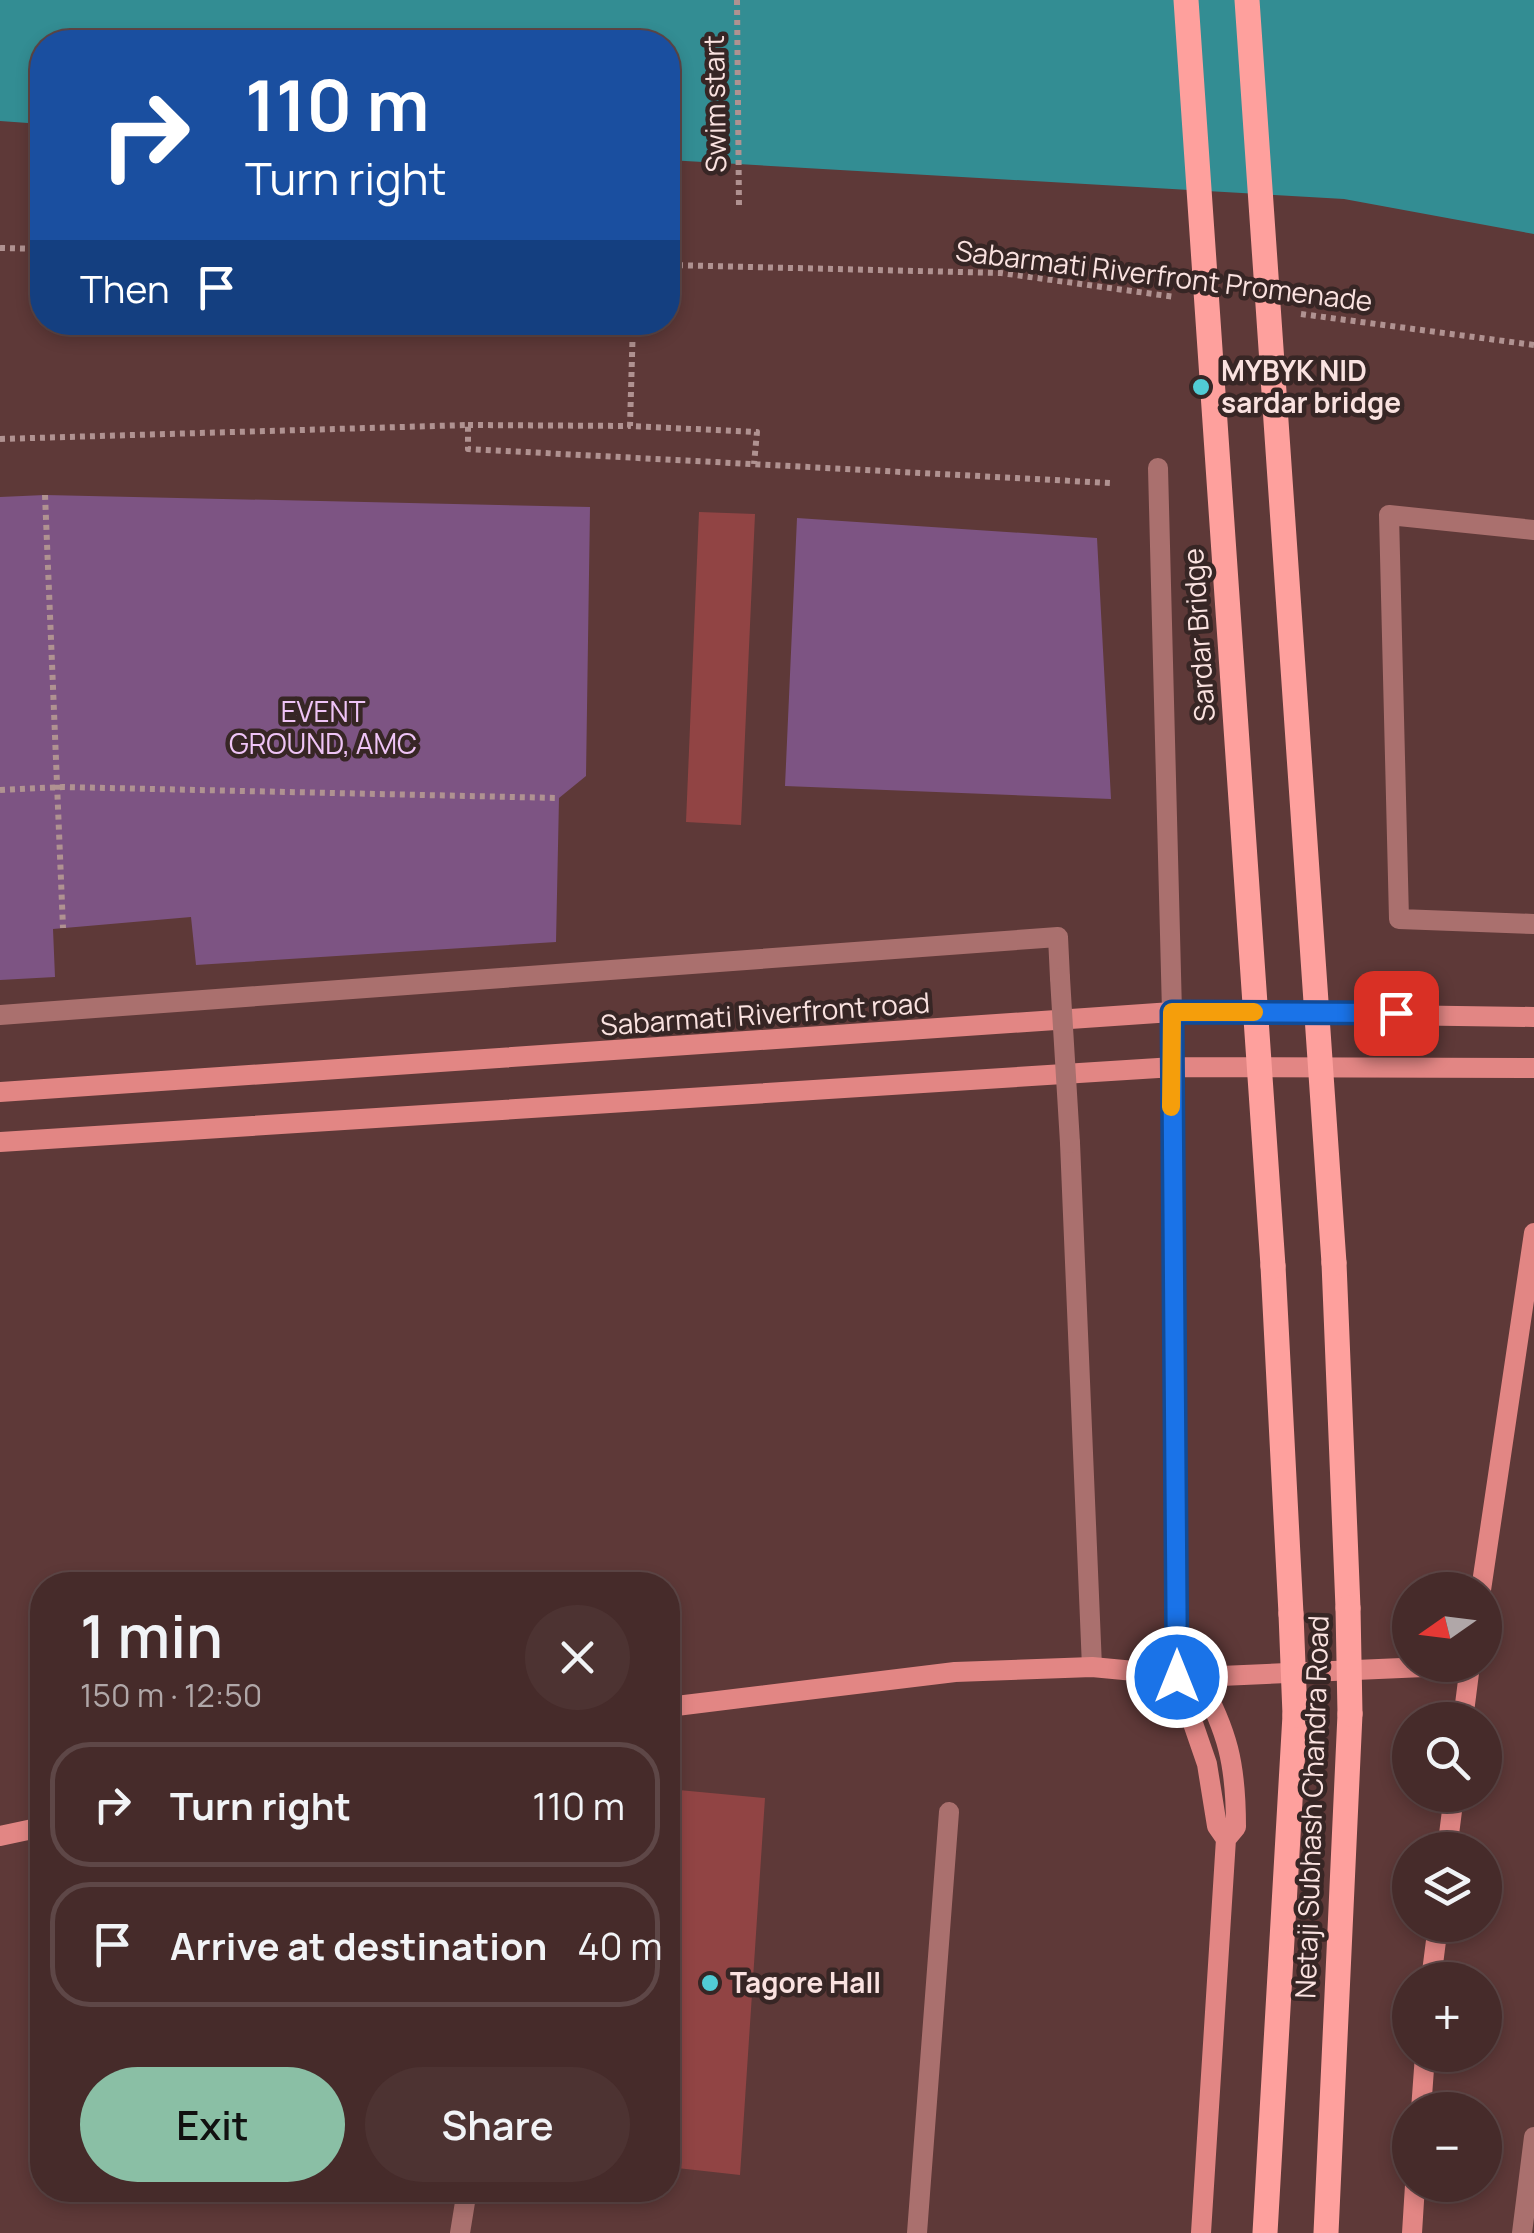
<!DOCTYPE html>
<html lang="en">
<head>
<meta charset="utf-8">
<style>
  :root { --surface:#462b2a; --page:#4d3332; --text:#f1f3f6; --muted:#b0a7a8; --line:#5e4747; --accent:#8abfa5 }
  body { margin:0; font-family:Manrope,sans-serif; background:var(--page); color:var(--text); height:100vh; display:flex; flex-direction:column; font-size:38px; white-space:nowrap }
  * { box-sizing:border-box; margin:0 }
  p { font-size:32px; color:var(--muted) }
  .icon { flex:none; width:55px; height:55px; fill:none; stroke:currentColor; stroke-width:2; stroke-linecap:round; stroke-linejoin:round }
  .map { position:relative; flex:1; overflow:hidden }
  .panel { position:absolute; left:30px; top:1572px; width:650px; height:630px; display:flex; flex-direction:column; background:var(--surface); border-radius:40px; box-shadow:0 5px 15px #0003,0 0 0 2px var(--line) }
  .panel>* { flex:none }
  .banner { position:absolute; left:30px; top:30px; width:650px; height:305px; border-radius:40px; box-shadow:0 5px 15px #0003,0 0 0 2px var(--line); background:#1a4fa0; color:#fff; overflow:hidden }
  .needle { width:65px; rotate:256deg }
  .buttons { position:absolute; left:1392px; top:1572px; display:grid; gap:20px }
  .buttons a { display:grid; place-items:center; width:110px; height:110px; border-radius:50%; background:var(--surface); box-shadow:0 5px 15px #0003,0 0 0 2px var(--line); font-size:50px }
  .pin { position:absolute; display:grid; place-items:center; width:85px; height:85px; color:#fff; margin:-42px; border-radius:20px; box-shadow:0 5px 15px #0006 }
  .me { position:absolute; width:110px; margin:-55px; rotate:0deg; stroke-linejoin:round; filter:drop-shadow(0 0 8px #0008) }
  .turn { display:flex; align-items:center; gap:35px; height:210px; padding:0 50px; font-size:45px }
  .turn .icon { width:130px; height:130px; stroke-width:2.5 }
  .turn b { display:block; font-size:70px; line-height:85px }
  .then { display:flex; align-items:center; height:95px; padding:0 50px; background:#0003; gap:20px; font-size:38px }
  .round { display:grid; place-items:center; flex:none; width:105px; height:105px; border-radius:52px; background:var(--page) }
  .overview { display:flex; align-items:center; justify-content:space-between; height:170px; padding:0 50px }
  h1 { font-size:60px; font-weight:600; line-height:75px }
  .cta { display:flex; gap:20px; margin-top:auto; padding:20px 50px }
  .cta a { flex:1; height:115px; border-radius:60px; background:var(--accent); color:#111; font-size:40px; font-weight:600; line-height:115px; text-align:center }
  .cta a+a { background:var(--page); color:var(--text) }
  ul { padding:0; list-style:none }
  li { display:flex; align-items:center; gap:30px; height:125px; margin:0 20px 15px; padding:0 30px; border:5px solid var(--line); border-radius:40px }
  li div { flex:1 }
  li b { display:block; font-size:38px }
  li em { font-style:normal }
  .map>svg:first-child { display:block }
</style>
</head>
<body>
<div class="map">
<svg width="1534" height="2233" viewBox="0 0 1534 2233">
  <rect width="100%" height="100%" fill="#5e3938"/>
  <path fill="#7d5483" d="M45 495 590 507 586 776 559 798 556 942 196 965 191 917 53 929 55 977 0 980V497Z
    M797 518 1097 538 1111 799 785 786Z"/>
  <path fill="#338d93" d="M0 0H1534V234L1344 199 668 160V42H42V124L0 121Z"/>
  <path fill="#914444" d="M699 512 755 514 741 825 686 822Z
    M668 1789 765 1798 740 2175 668 2167Z"/>
  <g fill="none" stroke-linecap="round" stroke-linejoin="round">
    <path stroke="#b09291" stroke-width="6" stroke-dasharray="5 5" stroke-linecap="butt" d="M737 0 739 207
      M0 248 42 249
      M668 265 1001 273 1175 297
      M1301 314 1534 345
      M633 322 630 426 757 432 754 464
      M468 425 630 426
      M0 439 468 425V449L1110 483
      M45 495 63 928
      M0 790 63 787 559 798"/>
    <path stroke="#aa706e" stroke-width="20" d="M1158 468 1172 1012
      M1534 530 1389 515 1399 919 1534 924
      M917 2233 949 1812
      M1522 2233 1534 2137"/>
    <path stroke="#aa706e" stroke-width="20" d="M0 1015 1058 937 1060 978
      M1070 1143 1092 1667
      M460 2233 467 2190"/>
    <path stroke="#e28684" stroke-width="20" d="M1172 1012 1177 1677 1207 1764 1217 1826 1226 1839 1236 1827C1236 1764 1228 1732 1198 1677
      M0 1092 1172 1012 1534 1017
      M0 1142 1174 1067 1534 1068
      M1481 1590 1534 1233
      M668 1707 955 1672 1092 1667 1198 1677 1470 1665
      M1463 1720 1470 1665
      M0 1836 42 1827
      M1447 1850 1454 1795
      M1431 1980 1438 1925
      M1421 2110 1425 2055
      M1201 2233 1226 1839
      M1412 2233 1415 2185"/>
    <path stroke="#fea09d" stroke-width="25" d="M1334 1263 1348 1608
      M1273 1266 1291 1614
      M1265 2233 1295 1715
      M1326 2233 1350 1714"/>
    <path stroke="#aa706e" stroke-width="20" d="M1060 978 1070 1143"/>
    <path stroke="#fea09d" stroke-width="25" d="M1186 0 1273 1266
      M1247 0 1334 1263
      M1348 1608 1350 1714
      M1291 1614 1295 1715"/>
  </g>
  <g fill="none" stroke-linecap="round" stroke-linejoin="round">
    <g stroke="#114b97" stroke-width="25">
      <path id="route" d="M1177 1677 1172 1012 1396 1013"/>
    </g>
    <use href="#route" stroke="#1a73e8" stroke-width="18"/>
    <path stroke="#f59e0b" stroke-width="18" d="M1171 1107 1172 1012H1254"/>
  </g>
  <g fill="#51ccd5" stroke="#372625" stroke-width="4">
    <circle cx="1201" cy="387" r="10"/>
    <circle cx="710" cy="1983" r="10"/>
  </g>
  <g text-anchor="middle" stroke-width="9" stroke-linejoin="round" paint-order="stroke">
    <g font-size="28" fill="#fae2e0" stroke="#372625">
      <text transform="translate(715 104) rotate(-91)" y="10">Swim start</text>
      <text transform="translate(1164 276) rotate(7)" y="10">Sabarmati Riverfront Promenade</text>
      <text transform="translate(1199 635) rotate(-94)" y="10">Sardar Bridge</text>
      <text transform="translate(765 1014) rotate(-4)" y="10">Sabarmati Riverfront road</text>
      <text transform="translate(1312 1807) rotate(-88)" y="10">Netaji Subhash Chandra Road</text>
    </g>
    <g font-size="28" font-weight="bold" fill="#fae2e0" stroke="#372625" text-anchor="start">
      <text x="1221" y="381">MYBYK NID<tspan x="1221" dy="32">sardar bridge</tspan></text>
      <text x="730" y="1993">Tagore Hall</text>
    </g>
    <g font-size="28" fill="#efc4f6" stroke="#372625">
      <text x="323" y="722">EVENT<tspan x="323" dy="32">GROUND, AMC</tspan></text>
    </g>
  </g>
</svg>
<div class="buttons">
<a><svg class="needle" viewBox="-14 -14 28 28"><path d="M0-13l5 13h-10z" fill="#e53935"/><path d="M0 13l5-13h-10z" fill="#b0a7a8"/></svg></a>
<a><svg class="icon" aria-label="search" viewBox="0 0 24 24"><circle cx="10" cy="10" r="6"/><path d="M15 15l6 6"/></svg></a>
<a><svg class="icon" aria-label="layers" viewBox="0 0 24 24"><path d="M12 4l9 5-9 5-9-5zM3 14l9 5 9-5"/></svg></a>
<a>+</a>
<a>−</a>
</div>
<div class="pin" style="left:1396px;top:1013px;background:#d93025"><svg class="icon" aria-label="arrive" viewBox="0 0 24 24"><path d="M6 21V4h12l-3 4 3 4H6"/></svg></div>
<svg class="me" style="left:1177px;top:1677px" viewBox="-20 -20 40 40"><circle r="17" fill="#1a73e8" stroke="#fff" stroke-width="3"/><path d="M0-11L8 9 0 5-8 9z" fill="#fff"/></svg>
<div class="banner">
<div class="turn"><svg class="icon" aria-label="right" viewBox="0 0 24 24"><path d="M7 20v-9h11M14 6l5 5-5 5"/></svg><div><b>110 m</b>Turn right</div></div>
<div class="then">Then<svg class="icon" aria-label="arrive" viewBox="0 0 24 24"><path d="M6 21V4h12l-3 4 3 4H6"/></svg></div>
</div>
<section class="panel">
<div class="overview"><div><h1>1 min</h1><p>150 m · 12:50</p></div><a class="round"><svg class="icon" aria-label="close" viewBox="0 0 24 24"><path d="M6 6l12 12M18 6L6 18"/></svg></a></div>
<ul>
<li><svg class="icon" aria-label="right" viewBox="0 0 24 24"><path d="M7 20v-9h11M14 6l5 5-5 5"/></svg><div><b>Turn right</b></div><em>110 m</em></li>
<li><svg class="icon" aria-label="arrive" viewBox="0 0 24 24"><path d="M6 21V4h12l-3 4 3 4H6"/></svg><div><b>Arrive at destination</b></div><em>40 m</em></li>
</ul>
<div class="cta"><a>Exit</a><a>Share</a></div>
</section>
</div>
</body>
</html>
